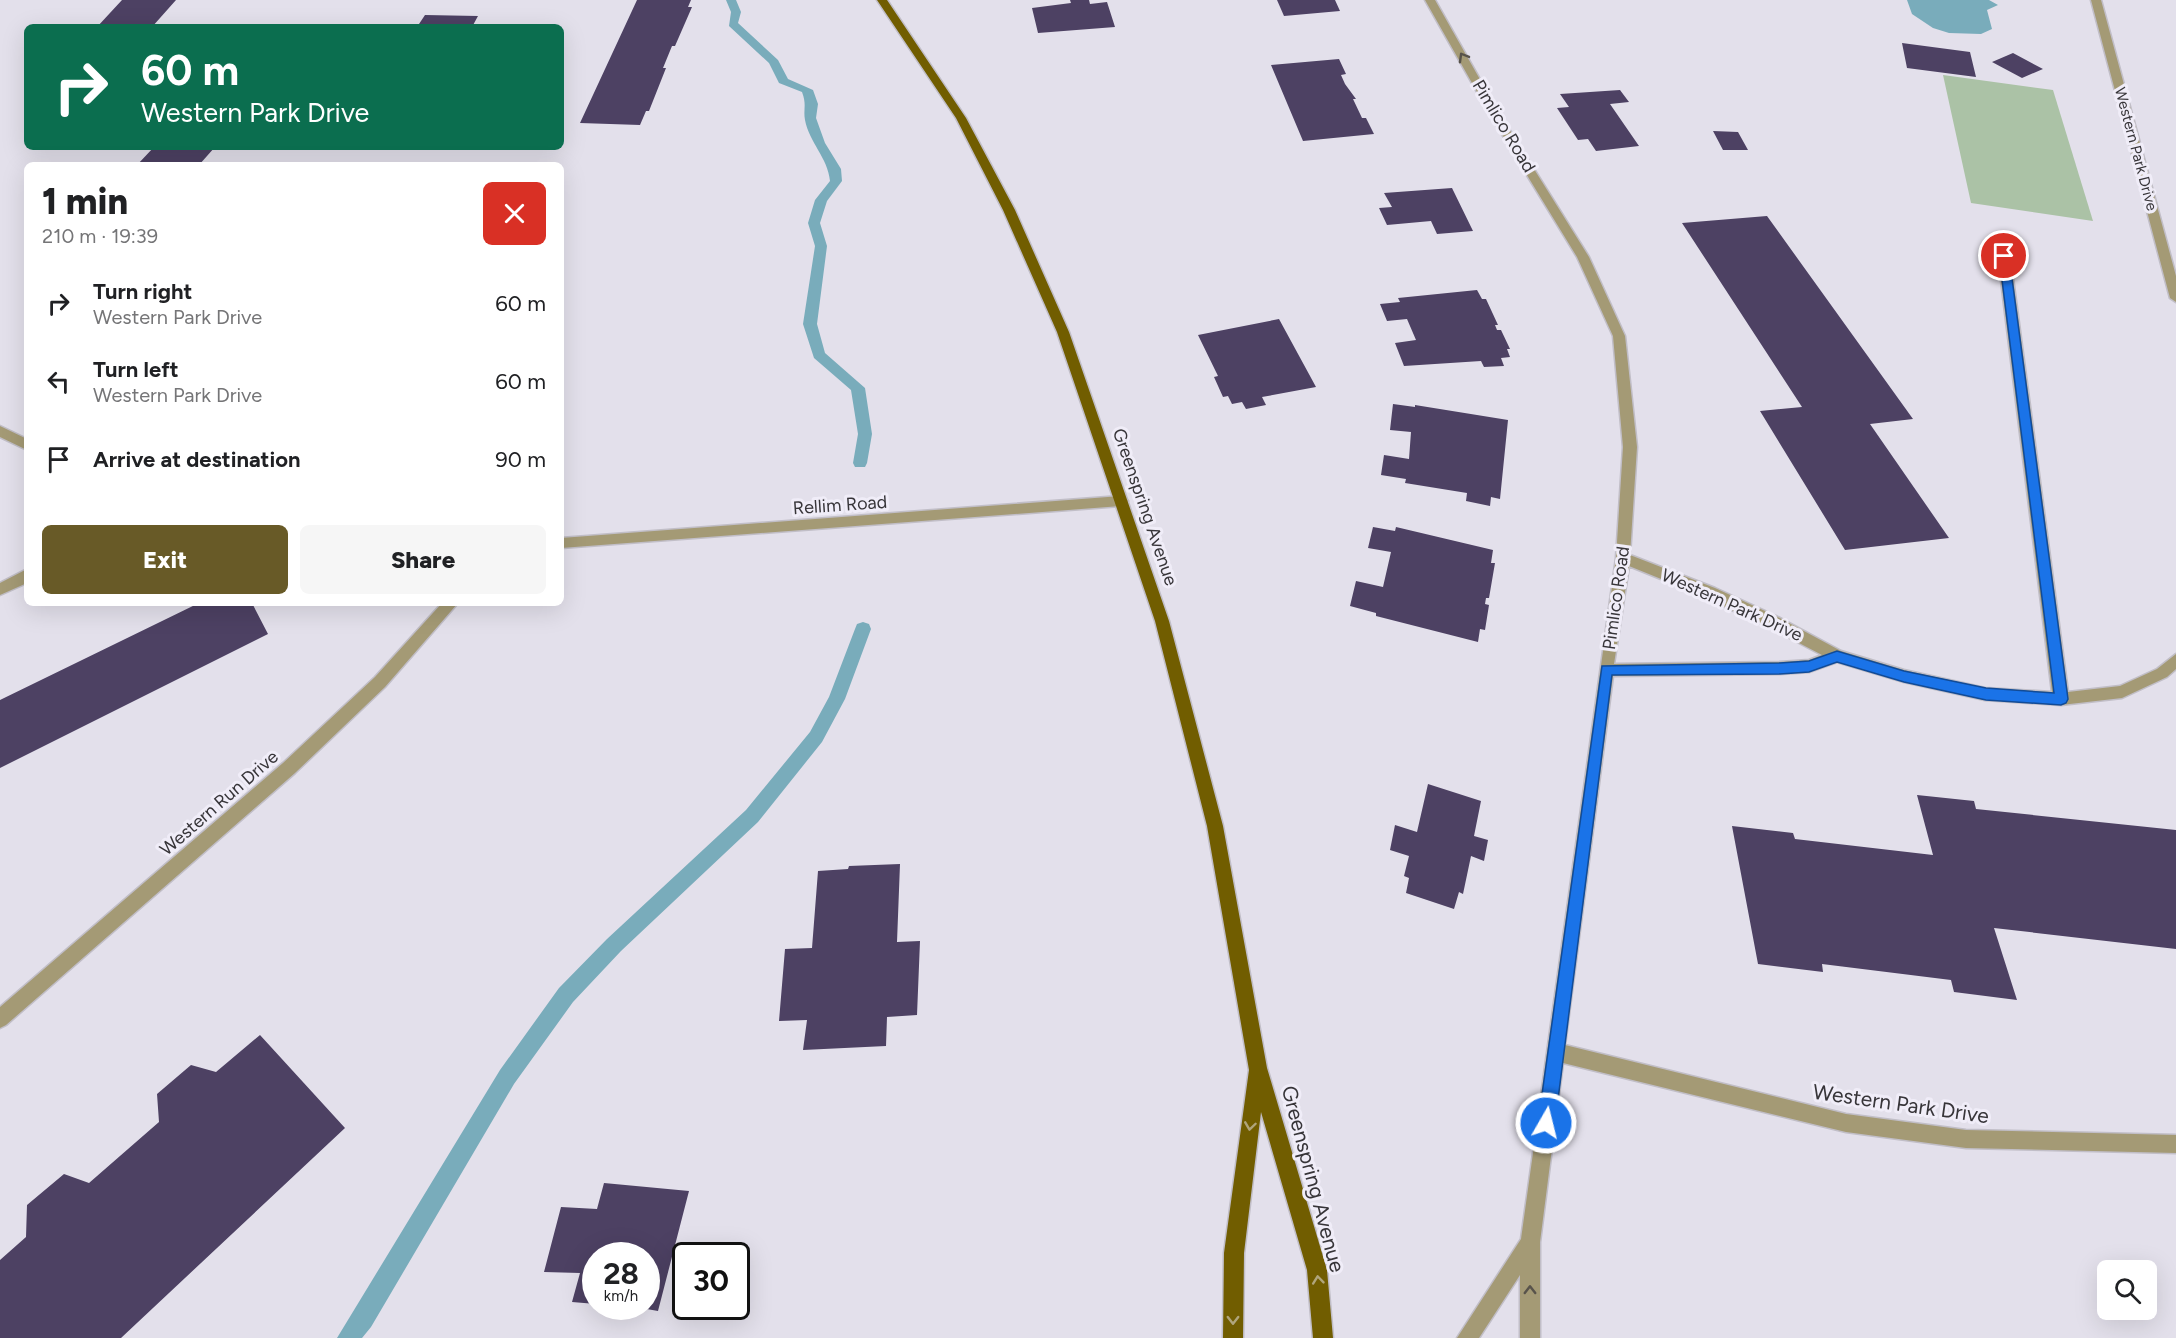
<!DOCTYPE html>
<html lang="en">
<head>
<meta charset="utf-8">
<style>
  :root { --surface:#fff; --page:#f6f6f6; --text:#202124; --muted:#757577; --accent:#685a27 }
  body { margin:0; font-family:Figtree,sans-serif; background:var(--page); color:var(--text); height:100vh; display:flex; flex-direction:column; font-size:22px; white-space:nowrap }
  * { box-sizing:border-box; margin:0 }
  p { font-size:20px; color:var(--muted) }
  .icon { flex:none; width:33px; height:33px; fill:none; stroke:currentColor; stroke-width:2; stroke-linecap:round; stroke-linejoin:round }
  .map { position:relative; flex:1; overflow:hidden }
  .sheet { position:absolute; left:24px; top:162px; width:540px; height:444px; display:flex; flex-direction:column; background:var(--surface); border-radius:9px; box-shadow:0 6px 24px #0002 }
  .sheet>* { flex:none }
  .hud { position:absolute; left:24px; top:24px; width:540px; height:126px; border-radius:9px; box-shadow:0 6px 24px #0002; background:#0b6e4f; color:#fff; overflow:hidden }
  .controls { position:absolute; left:2097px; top:1260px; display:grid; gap:12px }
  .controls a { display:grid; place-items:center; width:60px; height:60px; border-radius:9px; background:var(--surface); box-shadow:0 6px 24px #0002; font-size:30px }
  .speed { position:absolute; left:582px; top:1242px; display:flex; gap:12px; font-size:30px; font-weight:700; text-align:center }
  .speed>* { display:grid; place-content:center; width:78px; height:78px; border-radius:50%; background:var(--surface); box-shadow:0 6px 24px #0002; line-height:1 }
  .speed small { font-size:15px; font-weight:400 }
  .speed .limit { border:3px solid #111; border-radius:9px; background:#fff; color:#111 }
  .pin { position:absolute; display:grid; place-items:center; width:51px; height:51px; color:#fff; margin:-26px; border:3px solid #fff; border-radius:50%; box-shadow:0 2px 6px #0007 }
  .me { position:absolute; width:66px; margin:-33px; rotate:8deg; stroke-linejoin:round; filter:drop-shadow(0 0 4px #0008) }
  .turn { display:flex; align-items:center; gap:21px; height:126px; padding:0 18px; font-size:27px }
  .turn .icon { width:78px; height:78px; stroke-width:2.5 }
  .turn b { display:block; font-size:42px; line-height:51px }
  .round { display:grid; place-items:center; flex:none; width:63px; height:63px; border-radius:9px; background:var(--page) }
  .overview { display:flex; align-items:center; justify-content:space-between; height:102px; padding:0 18px }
  h1 { font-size:36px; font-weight:800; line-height:45px }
  .primary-button { display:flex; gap:12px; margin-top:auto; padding:12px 18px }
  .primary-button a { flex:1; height:69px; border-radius:9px; background:var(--accent); color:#fff; font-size:24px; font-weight:800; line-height:69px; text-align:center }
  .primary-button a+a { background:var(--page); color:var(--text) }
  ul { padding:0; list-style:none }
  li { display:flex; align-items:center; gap:18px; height:78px; padding:0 18px }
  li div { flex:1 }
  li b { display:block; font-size:22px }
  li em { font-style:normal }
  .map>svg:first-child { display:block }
</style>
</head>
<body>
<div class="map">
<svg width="2176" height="1338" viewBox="0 0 2176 1338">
  <rect width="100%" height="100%" fill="#e3e0eb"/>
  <path fill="#abc2a6" d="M1943 75 2053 90 2093 221 1971 203Z"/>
  <path fill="#79acbb" d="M1907 0H1989L1998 5 1987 10 1992 29 1981 34 1949 33 1933 28 1912 14Z"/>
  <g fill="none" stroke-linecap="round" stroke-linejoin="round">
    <path fill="#79acbb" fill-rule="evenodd" d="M726 0H736L741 12 738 23 778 60 788 79 813 90 818 104 816 118 825 143 841 169 842 181 827 201 820 223 827 246 817 324 825 353 865 388 872 434 867 463 865 467H855L853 463 858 434 851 390 814 358 803 324 815 246 808 223 815 200 830 181C828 158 809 142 805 120 803 109 807 105 802 92L779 83 769 63 729 26 731 12Z
      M863 622 869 624 871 629 845 699 822 742 758 822 621 951 573 1002 514 1084 371 1327 362 1338H337L500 1070 559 988 607 939 746 810 810 732 829 697 855 629 857 624Z"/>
  </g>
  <path fill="#4d4163" d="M122 0H176L152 27H97Z
    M637 0H691L688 7H692L675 46H672L663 68H666L649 111H646L640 125 580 123Z
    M1070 0H1089L1090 4 1107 2 1115 27 1038 33 1032 8 1071 3Z
    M1277 0H1335L1340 11 1284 16Z
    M425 15 478 16 472 27H417Z
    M1902 43 1970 52 1976 77 1907 68Z
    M2013 53 2043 69 2022 78 1992 62Z
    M1339 59 1346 74 1341 75 1345 84 1356 99H1353L1362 118H1366L1374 134 1303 141 1271 65Z
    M1620 90 1629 102 1610 104 1639 146 1596 151 1588 139 1578 140 1557 108 1569 107 1560 94Z
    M1713 131 1738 132 1748 150H1723Z
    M154 147H215L199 165H137Z
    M1452 188 1473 231 1437 234 1431 221 1387 225 1379 208 1392 207 1384 193Z
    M1767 216 1913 419 1870 424 1949 538 1845 550 1760 411 1802 407 1682 223Z
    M1477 290 1482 299H1486L1498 325H1495L1497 330H1501L1510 349H1507L1510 357 1501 358 1504 366 1484 367 1481 361 1404 366 1395 343 1416 340 1407 319 1387 321 1380 304 1400 302 1398 298Z
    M1279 319 1316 387 1262 397 1266 405 1246 409 1242 402 1232 404 1228 396 1223 397 1214 377 1218 376 1198 335Z
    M1393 404 1415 407V405L1508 420 1500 499 1491 497 1490 506 1466 501 1467 493 1405 483 1406 479 1381 475 1384 455 1409 459 1411 432 1390 430Z
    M1373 527 1395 531 1396 527 1493 550 1491 563H1495L1489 598H1486L1485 604 1489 605 1485 630 1480 629 1478 642 1376 616V613L1350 606 1356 581 1383 587 1391 552 1368 548Z
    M199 603H252L268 634 0 768V700Z
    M1428 784 1481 801 1474 836 1488 840 1484 861 1471 856 1463 894 1459 892 1454 909 1406 893 1409 878 1404 876 1409 856 1390 850 1395 825 1417 832Z
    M1917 795 1974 801 1976 809 2176 830V949L1994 928 2017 1000 1954 992 1951 980 1822 964 1823 972 1758 964 1732 826 1793 833 1795 839 1933 855Z
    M900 864 897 942 920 941 917 1015 887 1017 886 1046 803 1050 807 1020 779 1021 785 949 812 948 818 871 848 869 849 866Z
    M260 1035 345 1128 121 1338H0V1260L26 1237 27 1205 64 1174 89 1183 159 1122 157 1094 191 1065 216 1072Z
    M604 1183 689 1191 658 1311 641 1308 646 1306V1256H596V1304L572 1302 580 1273 544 1272 561 1207 597 1209Z"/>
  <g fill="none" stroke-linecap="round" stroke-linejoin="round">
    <g stroke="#c1bec7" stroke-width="3">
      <path id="minor" d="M1425 0H1435L1499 113 1589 257 1625 336 1637 447 1630 555 1715 588 1776 616 1841 651 1904 670 1985 688 2052 692 1998 256 2004 252 2010 256 2068 692 2120 686 2157 669 2176 654V669L2167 677 2122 698 2061 705 1985 700 1904 682 1837 662 1809 672 1780 674 1613 676 1565 1045 1846 1114 1966 1130 2176 1135V1153L1966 1148 1846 1132 1563 1063 1540 1242V1338H1520V1275L1479 1338H1457L1521 1239 1616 558 1623 447 1613 336 1577 257 1489 113ZM1629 566C1695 592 1759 621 1822 655L1809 660 1780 662 1614 664Z
        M2091 0H2101L2176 276V302L2170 298Z
        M0 426 27 439V450L0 437Z
        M1121 496 1128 501 1121 506 561 548V538Z
        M27 569V583L0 595V583Z
        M442 603H458L385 687 295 773 6 1025 0 1028V1007L283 763 375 677Z"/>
    </g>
    <g stroke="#c1bec7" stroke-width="3">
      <path id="major" d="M877 0H887L966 118 1015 210 1069 332 1169 621 1223 826 1267 1068 1327 1270 1333 1338H1313L1307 1270 1261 1112 1244 1253 1243 1338H1223L1224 1253 1249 1070 1207 826 1155 621 1057 332 1003 210 956 118Z"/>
    </g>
    <use href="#minor" fill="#a49a75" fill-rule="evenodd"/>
    <use href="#major" fill="#715d00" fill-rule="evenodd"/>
  </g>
  <defs><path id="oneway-chevron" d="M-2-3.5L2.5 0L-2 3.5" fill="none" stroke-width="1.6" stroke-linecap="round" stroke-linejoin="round" transform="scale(1.5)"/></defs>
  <g stroke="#58534b">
    <use href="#oneway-chevron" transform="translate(1463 57) rotate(-120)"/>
    <use href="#oneway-chevron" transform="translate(1530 1290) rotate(-90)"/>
  </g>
  <g stroke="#b0a57c">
    <use href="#oneway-chevron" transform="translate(1250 1126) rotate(98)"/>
    <use href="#oneway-chevron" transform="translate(1318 1280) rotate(-96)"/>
    <use href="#oneway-chevron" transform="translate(1233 1320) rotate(90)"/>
  </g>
  <path fill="#1a73e8" stroke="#114b97" stroke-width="1.5" d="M2004 252 2009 256 2068 699 2066 703 2061 705 1986 700 1904 682 1837 662 1809 672 1780 674 1612 675 1555 1123 1552 1129 1546 1132 1540 1129 1538 1123 1602 666 1780 663 1809 661 1837 651 1904 671 1986 688 2054 693 1999 256Z"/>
  <g text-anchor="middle" stroke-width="6" stroke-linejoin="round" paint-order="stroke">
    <g font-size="15" fill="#373539" stroke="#f0edf8">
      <text transform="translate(2136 149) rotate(75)" y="5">Western Park Drive</text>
    </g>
    <g font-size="18" fill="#373539" stroke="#f0edf8">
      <text transform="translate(1504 126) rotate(59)" y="6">Pimlico Road</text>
      <text transform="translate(840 505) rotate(-4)" y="6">Rellim Road</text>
      <text transform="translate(1145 507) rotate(71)" y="6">Greenspring Avenue</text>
      <text transform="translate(1616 598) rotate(-82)" y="6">Pimlico Road</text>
      <text transform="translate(1732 605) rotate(24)" y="6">Western Park Drive</text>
      <text transform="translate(219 803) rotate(-41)" y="6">Western Run Drive</text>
    </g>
    <g font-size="21" fill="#373539" stroke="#f0edf8">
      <text transform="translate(1901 1104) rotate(8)" y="7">Western Park Drive</text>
      <text transform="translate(1313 1179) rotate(75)" y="7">Greenspring Avenue</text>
    </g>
  </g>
</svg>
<div class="controls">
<a><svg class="icon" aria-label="search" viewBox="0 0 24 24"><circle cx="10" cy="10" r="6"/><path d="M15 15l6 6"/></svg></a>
</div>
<div class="speed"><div>28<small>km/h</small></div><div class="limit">30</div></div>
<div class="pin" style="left:2004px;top:256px;background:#d93025"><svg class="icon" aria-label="arrive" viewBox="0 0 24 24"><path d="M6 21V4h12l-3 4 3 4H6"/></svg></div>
<svg class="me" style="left:1546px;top:1123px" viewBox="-20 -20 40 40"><circle r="17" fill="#1a73e8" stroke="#fff" stroke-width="3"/><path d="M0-11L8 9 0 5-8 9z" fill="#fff"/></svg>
<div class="hud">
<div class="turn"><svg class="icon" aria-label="right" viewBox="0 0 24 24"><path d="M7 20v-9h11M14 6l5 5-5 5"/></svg><div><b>60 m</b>Western Park Drive</div></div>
</div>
<section class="sheet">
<div class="overview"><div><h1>1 min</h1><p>210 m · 19:39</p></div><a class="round" style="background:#d93025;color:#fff"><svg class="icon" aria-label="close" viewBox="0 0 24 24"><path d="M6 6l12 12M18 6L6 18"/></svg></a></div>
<ul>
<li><svg class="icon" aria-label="right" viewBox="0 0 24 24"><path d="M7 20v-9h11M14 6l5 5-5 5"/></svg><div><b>Turn right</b><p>Western Park Drive</p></div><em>60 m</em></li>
<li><svg class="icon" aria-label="left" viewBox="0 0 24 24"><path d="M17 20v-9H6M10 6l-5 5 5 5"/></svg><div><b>Turn left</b><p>Western Park Drive</p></div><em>60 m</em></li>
<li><svg class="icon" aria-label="arrive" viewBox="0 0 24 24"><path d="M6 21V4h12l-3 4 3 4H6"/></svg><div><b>Arrive at destination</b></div><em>90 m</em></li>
</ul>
<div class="primary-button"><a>Exit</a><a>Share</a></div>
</section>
</div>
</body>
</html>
